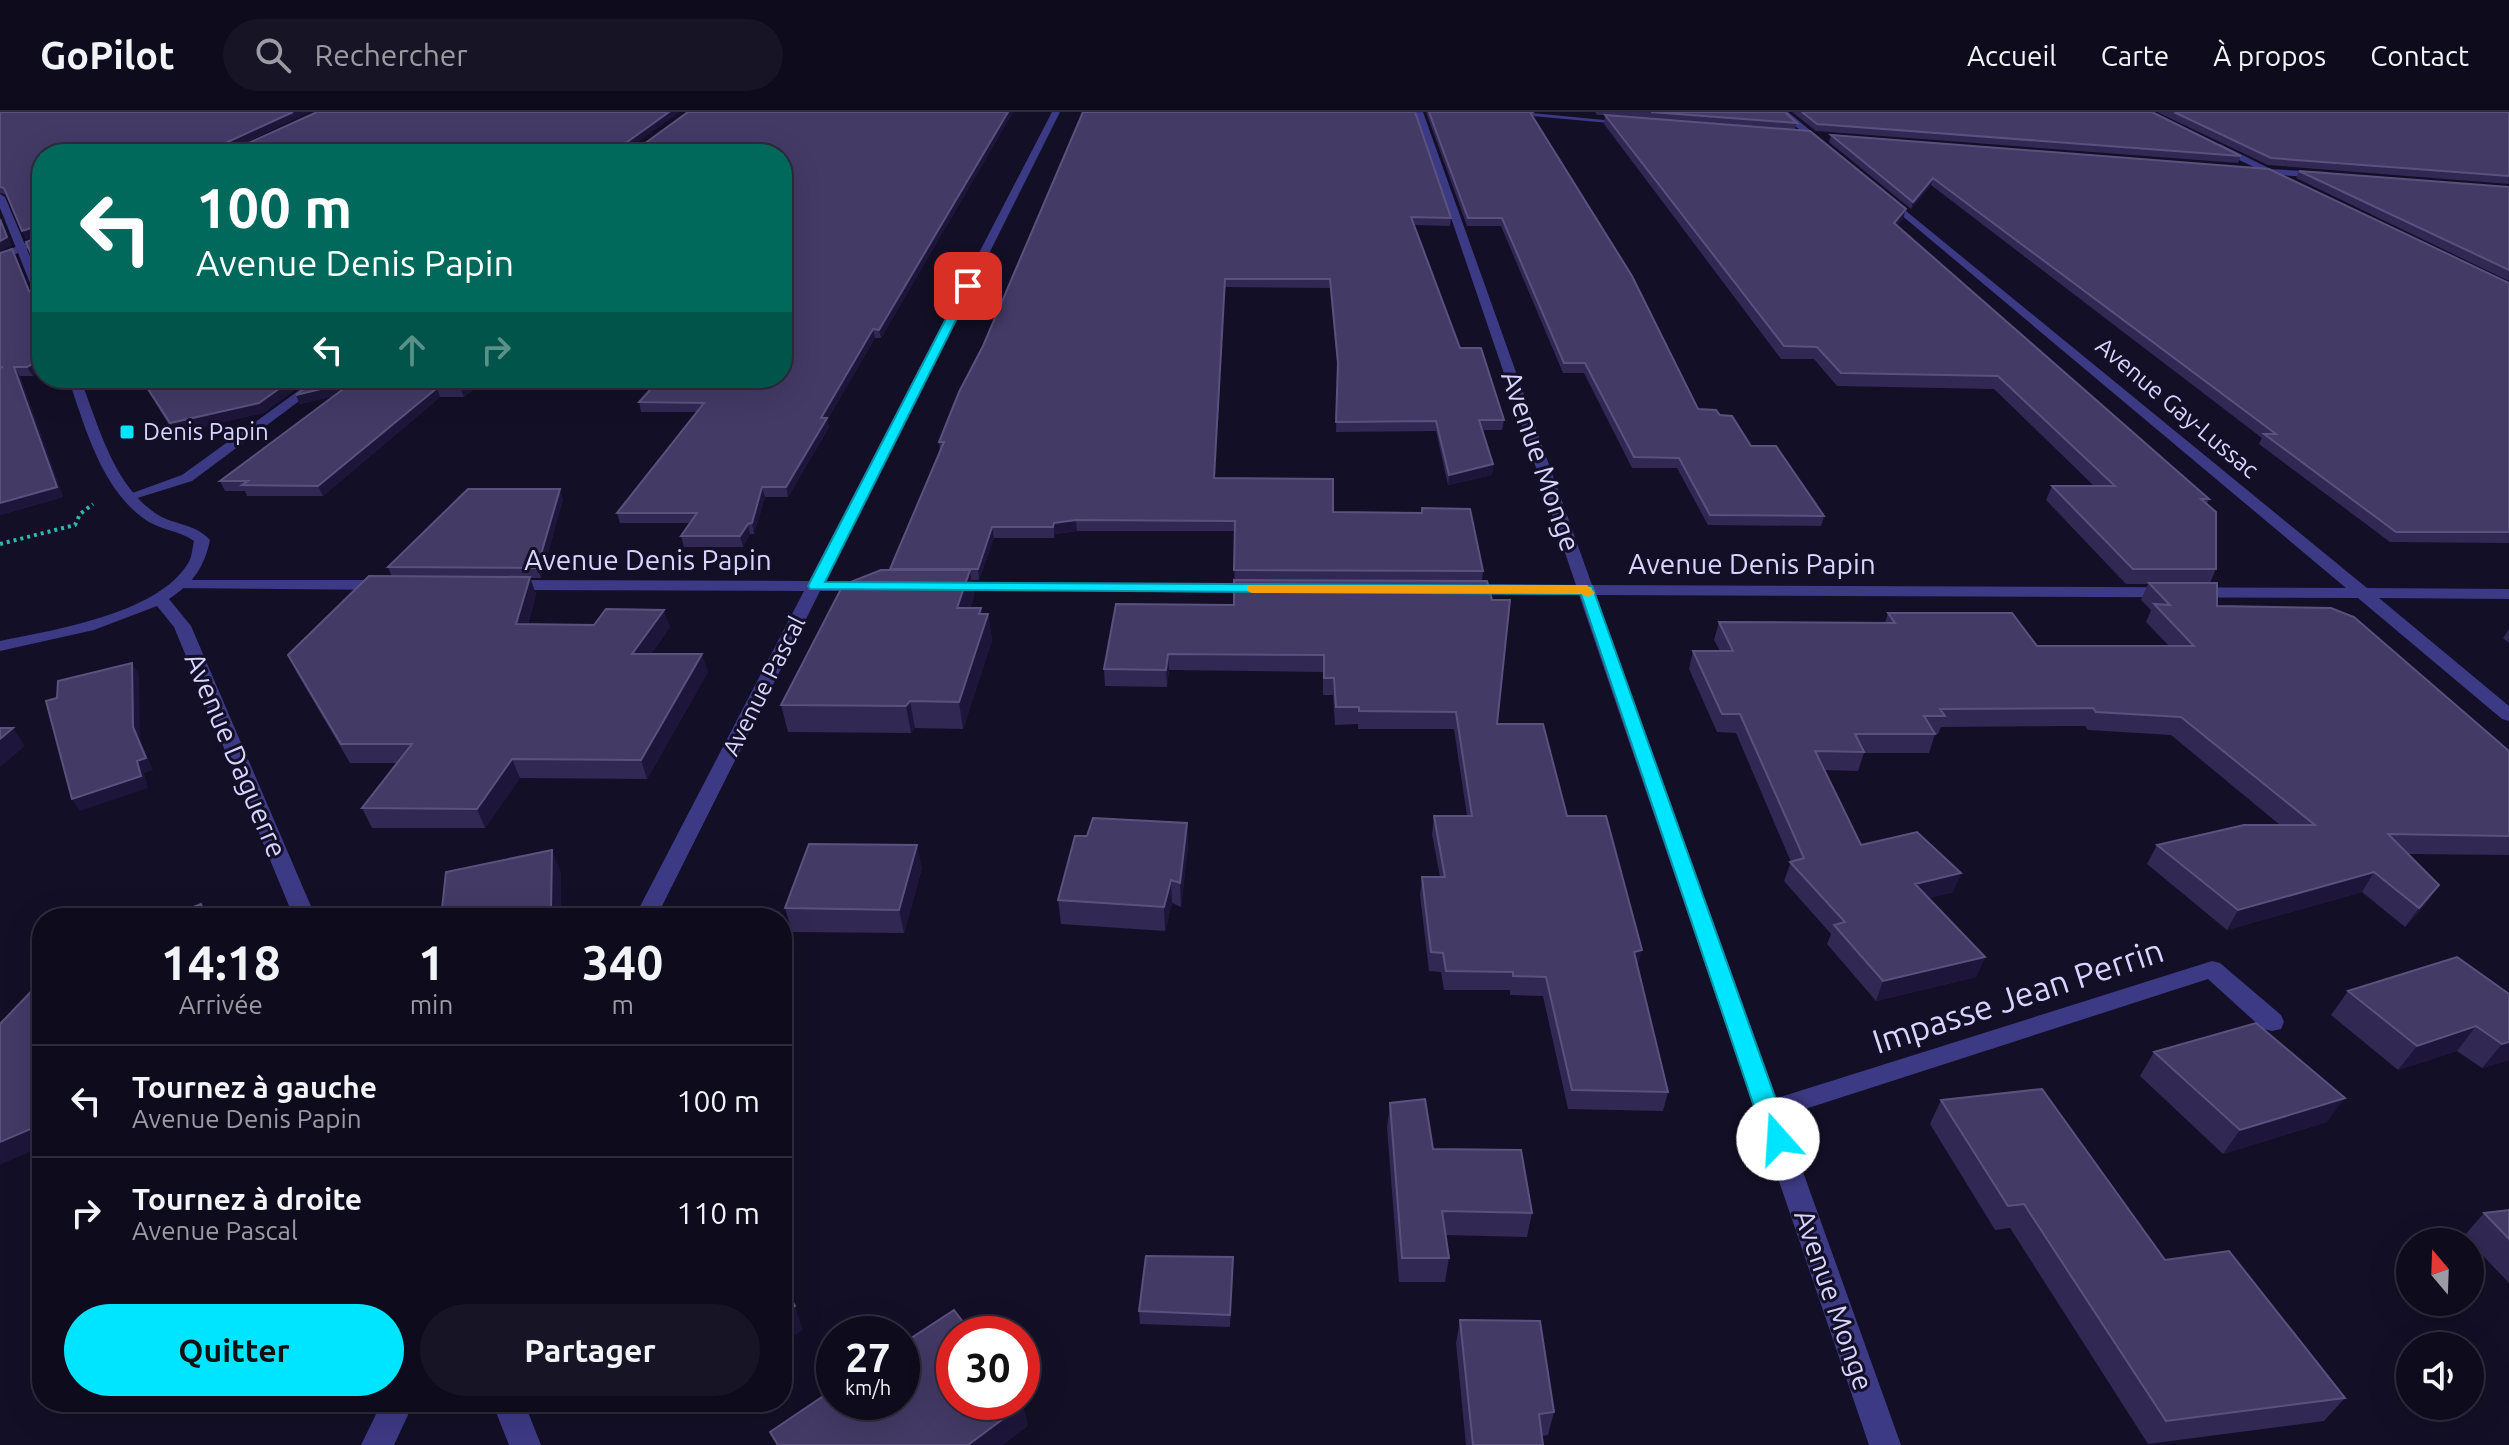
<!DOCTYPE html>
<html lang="fr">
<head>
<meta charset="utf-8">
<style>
  :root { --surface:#0e0b1c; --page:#171425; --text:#f1f3f6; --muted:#9b9ba3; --line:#2e2b3b; --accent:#00e5ff }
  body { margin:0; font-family:Ubuntu,sans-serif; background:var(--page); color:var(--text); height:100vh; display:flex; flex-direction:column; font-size:30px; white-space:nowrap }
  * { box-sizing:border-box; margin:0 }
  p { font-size:26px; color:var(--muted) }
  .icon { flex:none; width:44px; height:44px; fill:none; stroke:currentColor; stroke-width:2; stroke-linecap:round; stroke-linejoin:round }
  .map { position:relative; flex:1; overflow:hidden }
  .sheet { position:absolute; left:32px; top:796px; width:760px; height:504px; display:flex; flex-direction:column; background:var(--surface); border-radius:32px; box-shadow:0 8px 32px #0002,0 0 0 2px var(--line) }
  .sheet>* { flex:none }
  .hud { position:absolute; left:32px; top:32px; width:760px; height:244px; border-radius:32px; box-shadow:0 8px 32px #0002,0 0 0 2px var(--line); background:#00695c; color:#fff; overflow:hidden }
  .needle { width:52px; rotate:341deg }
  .tools { position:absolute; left:2396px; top:1116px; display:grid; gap:16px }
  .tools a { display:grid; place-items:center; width:88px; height:88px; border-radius:50%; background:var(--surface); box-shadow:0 8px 32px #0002,0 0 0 2px var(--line); font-size:40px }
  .speed { position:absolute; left:816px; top:1204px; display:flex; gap:16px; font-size:40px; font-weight:700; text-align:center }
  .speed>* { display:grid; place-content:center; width:104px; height:104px; border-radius:50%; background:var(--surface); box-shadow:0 8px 32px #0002,0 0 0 2px var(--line); line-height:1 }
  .speed small { font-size:20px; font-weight:400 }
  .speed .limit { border:12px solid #d22; background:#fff; color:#111 }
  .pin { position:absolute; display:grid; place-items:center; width:68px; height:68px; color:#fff; margin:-34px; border-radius:16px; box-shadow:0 4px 12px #0006 }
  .me { position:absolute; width:88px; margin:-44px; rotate:341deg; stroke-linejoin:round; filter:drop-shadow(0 0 6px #0008) }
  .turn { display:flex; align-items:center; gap:28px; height:168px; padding:0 32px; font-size:36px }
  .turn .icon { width:104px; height:104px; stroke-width:2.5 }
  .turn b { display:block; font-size:56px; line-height:68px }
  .lanes { display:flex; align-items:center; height:76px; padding:0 32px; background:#0003; justify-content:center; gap:40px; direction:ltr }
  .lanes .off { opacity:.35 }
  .eta { display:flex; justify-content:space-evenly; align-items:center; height:136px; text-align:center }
  .eta b { font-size:48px; font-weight:700; line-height:56px }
  .primary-button { display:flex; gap:16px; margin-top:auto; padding:16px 32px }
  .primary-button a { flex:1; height:92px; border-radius:48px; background:var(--accent); color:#111; font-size:32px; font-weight:700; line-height:92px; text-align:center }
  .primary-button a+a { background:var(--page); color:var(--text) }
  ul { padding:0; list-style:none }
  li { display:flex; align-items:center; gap:24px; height:112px; padding:0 32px; border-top:2px solid var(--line) }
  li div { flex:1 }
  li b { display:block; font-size:30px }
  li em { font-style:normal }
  header { display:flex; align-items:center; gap:48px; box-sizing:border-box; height:112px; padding:0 40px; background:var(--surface); border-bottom:2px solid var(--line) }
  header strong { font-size:38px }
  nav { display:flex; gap:44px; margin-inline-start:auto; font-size:28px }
  .search { width:560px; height:72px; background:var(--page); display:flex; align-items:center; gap:20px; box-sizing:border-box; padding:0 28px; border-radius:44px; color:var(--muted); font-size:30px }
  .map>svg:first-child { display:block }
</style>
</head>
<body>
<header>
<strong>GoPilot</strong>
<div class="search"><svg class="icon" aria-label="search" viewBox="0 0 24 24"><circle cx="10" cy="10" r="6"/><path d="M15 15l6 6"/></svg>Rechercher</div>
<nav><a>Accueil</a><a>Carte</a><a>À propos</a><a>Contact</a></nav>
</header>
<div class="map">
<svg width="2509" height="1333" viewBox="0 0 2509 1333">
  <rect width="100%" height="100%" fill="#130f26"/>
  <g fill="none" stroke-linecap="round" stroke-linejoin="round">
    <path stroke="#2fb8b0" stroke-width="4" stroke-dasharray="3 4" stroke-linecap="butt" d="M0 432 75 413 80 402 93 392"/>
    <path fill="#3d3a85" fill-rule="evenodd" d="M2212 849 2220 851 2281 903 2284 910 2281 917 2272 919 2263 917 2208 867 1768 1009 1759 1006 1755 999 1759 992 1768 989Z"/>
    <path fill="#3d3a85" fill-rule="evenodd" d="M1052 0H1060L825 469H867L875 474 867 479H820L656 806H634L804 479 507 478 499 473 507 468 809 469Z
      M1415 0H1423L1592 473 2346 476 1881 86 1884 81 2367 476 2509 477V487L2379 486 2509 594V609L2502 607 2358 486 1596 483 1901 1333H1869L1579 483 1463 482 1455 477 1463 472 1576 473Z
      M1779 0H1788L1829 34V38H1823Z
      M2214 32H2220L2291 67 2283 69 2214 36Z
      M42 123V130L0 149V142Z
      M316 266H330L192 369 131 388 124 384 182 363Z
      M179 468H387L395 473 387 478 173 476 171 473Z
      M947 470 1259 471 1267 476 1259 481 941 478V472Z
      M382 1290H414L394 1333H361Z"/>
    <path fill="#3d3a85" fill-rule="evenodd" d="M1487 0H1521L1635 11 1631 13Z
      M2247 56 2325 60 2329 63 2325 66 2250 61Z
      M0 82 5 85 42 173V189L36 186 0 96Z
      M68 266H80C98 311 112 371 155 401 172 413 195 411 210 428 204 456 193 471 169 487L191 514 316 806H294L174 515 157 494 94 518 0 539V529C54 518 155 502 187 453 192 447 192 437 194 429 179 418 158 418 143 406 100 374 85 314 68 266Z
      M492 1290H524L541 1333H509Z"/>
  </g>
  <path fill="#312854" d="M0 0H309L229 38H233L317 0H679L628 37H637L1013 0 881 226H875L827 308 829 315 788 385H765L754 422H750L743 435H684L681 424 690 411H620L617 401 696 300H641L639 290 782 266V42H42V259L33 264H20L63 385 0 403V141L16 145 30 179 38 183 40 163 39 123 26 127 7 83 0 81Z
    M1083 0 1451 106 1450 114 1414 113 1460 236 1504 308 1502 318H1483L1493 352 1492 363 1448 373 1436 319 1336 320 1338 260 1330 176 1225 175 1214 366 1333 400 1421 401 1422 396 1483 459 1482 469 1497 612 1567 704 1638 854 1668 980 1663 999 1568 997 1543 884 1510 883V878H1444L1441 860 1429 859 1420 783 1422 765H1440L1432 722 1434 704H1467L1454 617H1358V612L1335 613 1333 583H1323V560L1169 558 1167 575 1105 574 1104 557 1234 493 1235 419H1077L1055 422 1054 426H994L979 468H972L974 484 970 496H981L982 502H988L992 528 963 617 915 616 911 621 788 620 781 593 890 458 940 339 939 330 983 234Z
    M1426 0H1533V5L1698 297 1720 303 1824 404 1821 414 1708 413 1677 356H1632L1584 261H1563L1501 114H1467Z
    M1595 0H1785L1797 11 1795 17 1903 107 1897 114 2209 387 2207 392 2216 457 2210 471 2217 494 2509 639V743L2408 742 2425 793 2405 815 2362 780 2227 818 2147 752 2157 733 2280 713 2171 623 2088 618 2085 614 1941 615 1938 622H1935L1929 641H1864L1858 659 1824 658 1861 733 1961 761 1953 780 1929 786 1985 845 1976 865 1876 889 1827 832 1831 822 1784 769 1791 750 1736 621 1717 620 1689 557 1693 539H1720L1714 528 1719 510 1885 511 1888 501 2037 534H2169L2146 510 2151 498 2141 488 2148 472H2126L2046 388 2052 374H2094L1994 277 1837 274 1814 247H1781L1604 12 1605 3H1597Z
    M1792 0H2152L2241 44 2238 51 1816 19Z
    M2157 0H2509V72L2268 53Z
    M1831 23 2509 171V431L2390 430 2259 332 2262 326 1931 73 1911 97 1829 30Z
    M2299 59 2509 75V169L2296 66Z
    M140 266H311L263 301 174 321Z
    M318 266H487L464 285H440L323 384H247L245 379H225L220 369 334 284 300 292 296 283Z
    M563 387 541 466H530L536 482 528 512 670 515 651 542 708 560 647 667 520 666 485 716H372L362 696 398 651H350L297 561 288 543 392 465 388 455Z
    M2509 517V531L2503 526Z
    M1187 711 1188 734 1181 795 1172 791 1165 819 1061 812 1058 788 1087 724Z
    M922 756 904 821 792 820 785 796Z
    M2348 879 2509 882V948L2482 956 2457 939 2398 958 2331 903Z
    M2154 940 2327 1010 2223 1042 2140 964Z
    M1941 988 2165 1148 2345 1286 2324 1309 2148 1332 2010 1116 1995 1118 1930 1012Z
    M1390 991 1433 1037 1532 1101 1527 1125 1445 1123 1449 1146 1445 1170H1399L1387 1015Z
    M2509 1098V1171L2464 1124 2484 1101Z
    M1233 1145 1230 1215 1140 1212 1139 1199Z
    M1460 1208 1554 1300 1548 1323 1541 1324 1543 1333H1466L1456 1231Z"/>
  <path fill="#1d163a" d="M293 0H309L222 41 219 34Z
    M669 0H679L625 40 623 37V33Z
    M1008 0H1013L881 226 879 218Z
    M1933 66 1931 73 1911 97 1913 90Z
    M1906 97 1903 107 1891 122 1894 111Z
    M0 104 12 133 0 139Z
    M40 113 42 122 26 127 22 119Z
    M873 217 875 226 827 308 829 315 788 385 786 375 821 306Z
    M42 247V259L33 264 27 255Z
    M14 255 20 264 63 385 0 403V391Z
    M294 266H311L263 301 174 321 170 311Z
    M472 266H487L464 285 460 276Z
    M354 269 358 279 300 292 296 283Z
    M437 276 440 285 323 384 318 374Z
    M1493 352 1492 363 1448 373 1449 363Z
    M762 375 765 385 754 422 752 411Z
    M560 377 563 387 541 466 537 456Z
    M1076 408 1077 419 1055 422 1054 426V411Z
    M748 412 750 422 743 435 740 424Z
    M992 415 994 426 979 468 978 457Z
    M970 458 974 484 961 522 957 496Z
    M530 465 536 482 523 529 516 512Z
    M981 496 984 515 988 502 992 528 963 617 959 590Z
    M664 498 670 515 638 560 632 542Z
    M702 542 708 560 647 667 641 648Z
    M1168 542 1169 558 1167 575 1166 558Z
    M132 551 139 562 140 627 153 658 144 661 148 676 80 699 72 687 137 649 133 615Z
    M910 589 915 616 911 621 906 594Z
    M13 616 25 634 0 655V627Z
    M512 647 520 666 485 716 477 697Z
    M1187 711 1188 734 1181 795 1180 771Z
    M917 733 922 756 904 821 899 798Z
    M552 738 561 761V806H512Z
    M2374 760 2362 780 2227 818 2238 798Z
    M1961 761 1953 780 1907 792 1915 772Z
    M1171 768 1172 791 1165 819 1164 795Z
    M2439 773 2425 793 2405 815 2419 796Z
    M201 792 210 806H206Z
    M1642 838 1637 856 1634 840Z
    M1985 845 1976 865 1876 889 1883 869Z
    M2476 914 2457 939 2398 958 2417 934Z
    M2509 930V948L2482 956 2502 932Z
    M2345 986 2327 1010 2223 1042 2240 1018Z
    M42 1012V1034L0 1053V1030Z
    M795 1194 803 1218 782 1231V1202Z
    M1023 1292 1028 1314 1003 1333H968Z"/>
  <path fill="#433a66" stroke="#5a527e" stroke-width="2" d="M0 0H293L219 34 222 38H233L317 0H669L623 33V37H637L688 0H1008L879 218 873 217 821 306H827L786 375H762L752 411 748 412 740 424H681L697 401H617L704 291 639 290 661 266H782V42H42V247L27 255H14L57 375 0 391V256L3 255H0V141L12 137 29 179 38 183 40 163 26 130 39 125 40 113 22 119 4 76 0 75Z
    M1083 0H1415L1451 106 1411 105 1460 236H1481L1504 308H1479L1493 352 1449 363 1436 309 1336 310 1338 251 1330 167H1225L1214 366 1333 367V400L1422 401V396L1470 397 1483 459 1234 458 1235 409 1076 408 1054 411 1053 415H992L978 457H890L944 330H939L959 280 983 234Z
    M1429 0H1533L1531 2 1632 164 1698 297 1716 298 1720 303 1732 304 1751 334H1776L1824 404 1710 403 1679 346 1634 345 1585 251H1564L1502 106H1468Z
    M1651 0H1785L1797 11Z
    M1802 0H2152L2241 44 1817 12Z
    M2174 0H2509V64L2271 46Z
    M1605 3 1810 19 1906 97 1894 111 2209 387H2201L2216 400V457H2133L2052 374H2115L1998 264 1841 261 1817 235 1784 234Z
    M1831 23 2269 57 2509 171V420H2396L2264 322H2276L1933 66 1913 90Z
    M2299 59 2509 75V158Z
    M0 107 7 125 0 129Z
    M141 266H294L259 291 170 311Z
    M318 266H472L460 276H437L318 374 242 373 248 369H220L354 269 296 283Z
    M468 377H560L537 456 388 455Z
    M881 458H970L957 496H981L979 502H988L959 590 910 589 906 594 781 593 843 473Z
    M369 464 530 465 516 512 594 513 606 497 664 498 632 542H702L641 648 512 647 477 697 362 696 412 632H341L288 543Z
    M1234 468 1487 469 1492 488H1510L1497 612H1543L1567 704H1606L1642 838 1634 840 1668 980 1572 978 1546 865 1513 864V860L1446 859 1443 841 1431 840 1422 765H1445L1434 704H1472L1456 600 1359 599V595H1336L1334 566H1324V543L1168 542 1166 558 1104 557 1116 492 1234 493Z
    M2149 471H2217V494L2331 496 2354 505 2509 639V724L2388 722 2439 773 2419 796 2374 760 2238 798 2157 733 2244 713H2315L2181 605 2096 600 2093 596 1940 597 1945 604H1924L1935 622H1855L1864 640 1815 639 1861 733 1917 720 1961 761 1915 772 1985 845 1883 869 1834 813 1845 810 1790 750 1804 746 1740 602H1722L1693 539H1733L1719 510 1895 511 1888 501H2012L2037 534H2194L2154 492 2170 493Z
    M132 551 133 615 146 646 137 649 141 664 72 687 46 589 57 586 58 569Z
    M0 616H13L0 627Z
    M1093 706 1187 711 1180 771 1171 768 1164 795 1058 788 1075 724H1087Z
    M809 732 917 733 899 798 785 796Z
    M552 738 551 797 512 806H441L446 760Z
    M201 792 206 806H164Z
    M2457 845 2509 882V930L2502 932 2476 914 2417 934 2348 879Z
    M42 868V1012L0 1030V912Z
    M2256 911 2345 986 2240 1018 2154 940Z
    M2042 977 2165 1148 2229 1139 2345 1286 2166 1309 2024 1092 2008 1094 1941 988Z
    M1425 987 1433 1037 1521 1038 1532 1101 1442 1099 1449 1146H1402L1390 991Z
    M2509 1098V1127L2484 1101Z
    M1146 1144 1233 1145 1230 1203 1139 1199Z
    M782 1173 795 1194 782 1202Z
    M954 1198 972 1222H954V1290H1022L1023 1292 968 1333H778L770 1320 834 1277V1290H902V1232Z
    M1460 1208 1540 1209 1554 1300 1539 1302 1543 1333H1473Z"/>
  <path fill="#00e5ff" stroke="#0095a6" stroke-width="2" d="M964 172 973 174 825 470 1592 474 1790 1027 1786 1034 1778 1037 1769 1034 1765 1027 1581 482 810 477 808 474Z"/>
  <path fill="#f59e0b" d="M1247 473H1587L1595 481 1588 485 1581 482 1252 481 1247 479Z"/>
  <rect fill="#00e5ff" stroke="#130f26" stroke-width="3" x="119" y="312" width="16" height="16" rx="4"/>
  <g text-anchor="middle" stroke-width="6" stroke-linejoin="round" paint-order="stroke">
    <g font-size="24" fill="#d9d4ff" stroke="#130f26">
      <text transform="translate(2177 296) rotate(40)" y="8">Avenue Gay-Lussac</text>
      <text transform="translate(764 574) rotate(-63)" y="8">Avenue Pascal</text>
    </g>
    <g font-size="24" fill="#d9d4ff" stroke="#130f26" text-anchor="start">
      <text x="143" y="328">Denis Papin</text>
    </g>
    <g font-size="28" fill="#d9d4ff" stroke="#130f26">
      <text transform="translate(1541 349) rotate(71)" y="10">Avenue Monge</text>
      <text x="648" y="458">Avenue Denis Papin</text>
      <text x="1752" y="462">Avenue Denis Papin</text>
      <text transform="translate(236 643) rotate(67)" y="10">Avenue Daguerre</text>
      <text transform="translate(1834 1188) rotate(71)" y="10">Avenue Monge</text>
    </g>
    <g font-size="34" fill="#d9d4ff" stroke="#130f26">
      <text transform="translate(2018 884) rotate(-18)" y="12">Impasse Jean Perrin</text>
    </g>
  </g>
</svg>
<div class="tools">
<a><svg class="needle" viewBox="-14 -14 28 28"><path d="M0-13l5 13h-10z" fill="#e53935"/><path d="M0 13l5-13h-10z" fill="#9b9ba3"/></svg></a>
<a><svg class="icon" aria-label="sound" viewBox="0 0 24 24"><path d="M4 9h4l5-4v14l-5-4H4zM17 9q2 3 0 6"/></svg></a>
</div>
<div class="speed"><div>27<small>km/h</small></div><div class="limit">30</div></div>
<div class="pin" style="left:968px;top:174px;background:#d93025"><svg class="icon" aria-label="arrive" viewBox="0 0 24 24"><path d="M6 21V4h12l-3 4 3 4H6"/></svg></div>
<svg class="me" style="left:1778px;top:1027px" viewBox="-20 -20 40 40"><circle r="19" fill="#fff"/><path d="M0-13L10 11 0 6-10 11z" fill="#00e5ff"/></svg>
<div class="hud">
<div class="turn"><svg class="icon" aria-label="left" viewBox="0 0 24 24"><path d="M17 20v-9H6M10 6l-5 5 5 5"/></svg><div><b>100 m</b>Avenue Denis Papin</div></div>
<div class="lanes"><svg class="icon" aria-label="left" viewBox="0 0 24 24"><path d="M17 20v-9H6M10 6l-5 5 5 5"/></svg><svg class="icon off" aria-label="ahead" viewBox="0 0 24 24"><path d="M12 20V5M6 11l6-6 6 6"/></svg><svg class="icon off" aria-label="right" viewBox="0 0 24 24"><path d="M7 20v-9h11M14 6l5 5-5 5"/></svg></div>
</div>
<section class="sheet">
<div class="eta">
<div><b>14:18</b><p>Arrivée</p></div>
<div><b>1</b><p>min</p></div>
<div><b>340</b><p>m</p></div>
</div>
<ul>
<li><svg class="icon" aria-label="left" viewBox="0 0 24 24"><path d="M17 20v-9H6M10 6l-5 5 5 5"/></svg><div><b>Tournez à gauche</b><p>Avenue Denis Papin</p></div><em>100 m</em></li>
<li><svg class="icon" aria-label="right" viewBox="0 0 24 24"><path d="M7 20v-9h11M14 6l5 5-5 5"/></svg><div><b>Tournez à droite</b><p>Avenue Pascal</p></div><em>110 m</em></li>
</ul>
<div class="primary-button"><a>Quitter</a><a>Partager</a></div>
</section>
</div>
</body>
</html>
